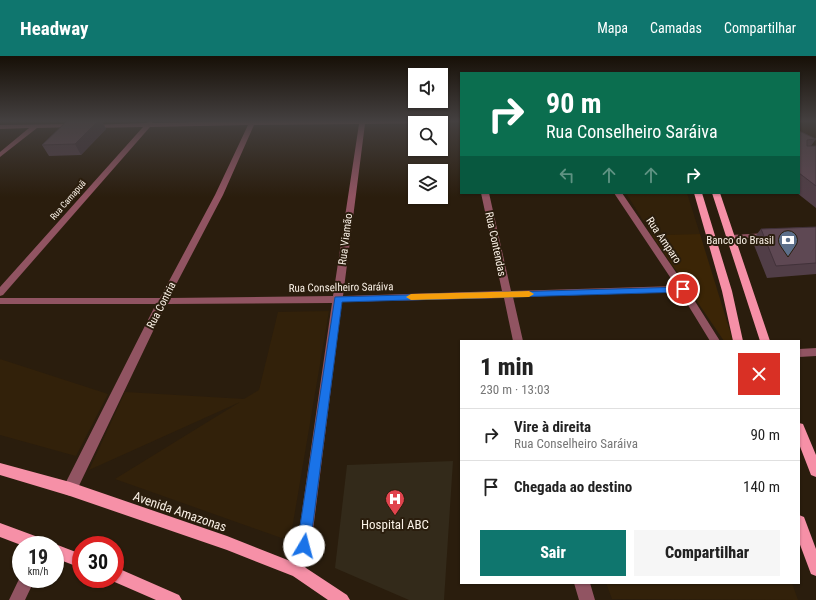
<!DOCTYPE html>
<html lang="pt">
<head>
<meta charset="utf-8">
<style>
  :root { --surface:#fff; --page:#f6f6f6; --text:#222; --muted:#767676; --line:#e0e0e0; --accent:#0f766e }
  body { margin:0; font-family:"Roboto Condensed",sans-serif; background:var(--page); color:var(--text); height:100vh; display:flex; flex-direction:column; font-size:15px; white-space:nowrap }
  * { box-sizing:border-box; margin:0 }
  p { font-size:13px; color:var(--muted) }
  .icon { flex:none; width:22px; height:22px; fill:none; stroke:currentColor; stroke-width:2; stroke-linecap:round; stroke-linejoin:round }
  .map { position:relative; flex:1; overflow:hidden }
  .sheet { position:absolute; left:460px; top:284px; width:340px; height:244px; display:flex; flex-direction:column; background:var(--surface); border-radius:0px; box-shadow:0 1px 3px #0004 }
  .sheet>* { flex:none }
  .guide { position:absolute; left:460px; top:16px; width:340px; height:122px; border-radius:0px; box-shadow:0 1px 3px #0004; background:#0b6e4f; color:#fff; overflow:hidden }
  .controls { position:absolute; left:408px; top:12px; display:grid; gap:8px }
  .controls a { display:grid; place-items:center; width:40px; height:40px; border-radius:0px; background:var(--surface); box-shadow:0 1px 3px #0004; font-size:20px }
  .speed { position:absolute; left:12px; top:480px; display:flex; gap:8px; font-size:20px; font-weight:700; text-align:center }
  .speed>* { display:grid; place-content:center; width:52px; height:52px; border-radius:50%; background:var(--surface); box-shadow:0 1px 3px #0004; line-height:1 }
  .speed small { font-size:10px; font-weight:400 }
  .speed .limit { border:6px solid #d22; background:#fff; color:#111 }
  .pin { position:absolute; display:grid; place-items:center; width:34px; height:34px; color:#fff; margin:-17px; border:2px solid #fff; border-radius:50%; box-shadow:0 1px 4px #0007 }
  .me { position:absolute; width:44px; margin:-22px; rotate:8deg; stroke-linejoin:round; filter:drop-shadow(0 0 3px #0008) }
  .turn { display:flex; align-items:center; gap:14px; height:84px; padding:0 20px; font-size:18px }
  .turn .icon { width:52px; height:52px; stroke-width:2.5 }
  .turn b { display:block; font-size:28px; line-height:34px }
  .lanes { display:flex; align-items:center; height:38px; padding:0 20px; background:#0003; justify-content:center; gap:20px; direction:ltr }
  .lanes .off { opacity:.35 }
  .round { display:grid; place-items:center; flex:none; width:42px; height:42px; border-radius:0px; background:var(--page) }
  .head { display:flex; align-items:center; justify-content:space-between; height:68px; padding:0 20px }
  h1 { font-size:24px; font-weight:800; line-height:30px }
  .action { display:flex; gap:8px; margin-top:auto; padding:8px 20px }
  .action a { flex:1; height:46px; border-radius:0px; background:var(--accent); color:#fff; font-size:16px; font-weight:800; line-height:46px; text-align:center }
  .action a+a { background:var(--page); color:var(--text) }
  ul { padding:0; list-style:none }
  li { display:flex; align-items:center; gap:12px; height:52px; padding:0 20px; border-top:1px solid var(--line) }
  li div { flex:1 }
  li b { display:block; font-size:15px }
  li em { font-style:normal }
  header { display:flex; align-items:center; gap:24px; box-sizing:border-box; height:56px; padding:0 20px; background:var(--accent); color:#fff }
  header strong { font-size:19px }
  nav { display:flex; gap:22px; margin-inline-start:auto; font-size:14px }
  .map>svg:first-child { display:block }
</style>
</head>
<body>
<header>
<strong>Headway</strong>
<nav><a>Mapa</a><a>Camadas</a><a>Compartilhar</a></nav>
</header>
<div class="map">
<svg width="816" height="544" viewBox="0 0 816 544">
  <rect width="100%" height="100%" fill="#2a1d0d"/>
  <path fill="#32210a" d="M626 137H687L700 178 652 179Z
    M329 255 290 485 115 423 240 346 89 414 125 336 244 343 259 334 278 256Z
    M0 303 108 338 76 400 0 379Z
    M606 527H792L798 544 612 543Z"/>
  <path fill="#332a1a" d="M453 405 444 544H409L335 512 347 409Z"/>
  <path fill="#3b2506" d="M700 178 733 285H724L652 179Z"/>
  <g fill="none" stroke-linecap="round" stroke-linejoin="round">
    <path fill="#915462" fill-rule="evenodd" d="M150 65 153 67 250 65H437L434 67 365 68 343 240 502 235 481 137H489L511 235 676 230 614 137H622L686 231 720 285H710L680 236 513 241 523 285H513L504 242 342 246 311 490 303 520 298 522 293 520 291 515 297 490 332 247 166 248 75 438 70 440 65 438 63 433 65 428 156 248H0V242H160L215 139 248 69 150 71 3 239 0 240V231L143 71 92 72 90 71V69L146 67ZM359 68 333 240 169 242 223 139 254 69Z
      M76 68 78 69V71L37 72 0 101V96L29 72 0 73V69Z
      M768 177 772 179 771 181 730 183 726 181 730 179Z
      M816 292V300L799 301V293Z
      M21 519V523H35L25 544H9Z
      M574 527H590L595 544H579Z"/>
    <path fill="#f690a7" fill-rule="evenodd" d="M694 137H702L732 235 743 285H733L722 235Z
      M712 137H720L770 285H760Z
      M799 367 803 368 816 399V421L811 419 799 388Z
      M0 407 70 426 227 480 303 510 347 539 350 544H328L293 520 227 494 70 440 0 419Z
      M799 459 804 461 816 493V520L811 518 799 486Z
      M0 467 46 484 48 489H21L0 481Z
      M55 488 81 498V512L55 502V489H52Z
      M115 511 179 539 182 544H156L110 524 109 523H115Z"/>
  </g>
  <path fill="#513e47" d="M67 65H102L106 73 81 99 49 100 42 89Z
    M799 75 816 83 811 90H816V152L797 137H799Z
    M816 171V218L767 222 752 184 761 173Z"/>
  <path fill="#42323a" d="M98 65H102L106 73 81 99 75 88Z"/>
  <path fill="#5e4853" stroke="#42323a" d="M67 65H98L75 88 42 89Z
    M799 75 816 83 807 84V90H816V130L799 117Z
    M816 171V207L776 210 761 173Z"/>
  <linearGradient id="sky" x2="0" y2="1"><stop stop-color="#171007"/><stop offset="0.46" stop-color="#444040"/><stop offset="1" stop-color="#444040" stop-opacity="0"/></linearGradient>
  <rect width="816" height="141" fill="url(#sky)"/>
  <path fill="#1a73e8" stroke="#114b97" d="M683 231 687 233 683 236 342 246 310 490 308 494 304 496 299 494 297 490 335 241Z"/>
  <path fill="#f59e0b" d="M529 235 534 238 529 241 411 244 406 241 411 238Z"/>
  <defs>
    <g id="bank-pin" transform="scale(1)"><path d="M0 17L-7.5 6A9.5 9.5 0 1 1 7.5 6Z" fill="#5c6f8a" stroke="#2a1d0d"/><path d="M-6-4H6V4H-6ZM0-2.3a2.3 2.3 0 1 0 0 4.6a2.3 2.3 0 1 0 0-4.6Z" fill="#fff"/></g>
    <g id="hospital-pin" transform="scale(1)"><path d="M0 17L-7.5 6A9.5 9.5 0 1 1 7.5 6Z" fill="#e0444e" stroke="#2a1d0d"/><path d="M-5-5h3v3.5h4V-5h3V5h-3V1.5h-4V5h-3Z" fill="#fff"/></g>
  </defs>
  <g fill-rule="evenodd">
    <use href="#bank-pin" x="788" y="184"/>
    <use href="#hospital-pin" x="395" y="443"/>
  </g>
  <g text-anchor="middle" stroke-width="4" stroke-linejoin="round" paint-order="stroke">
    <g font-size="9" fill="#faf1e6" stroke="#2a1d0d">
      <text transform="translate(68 144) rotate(-49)" y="3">Rua Camapuã</text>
    </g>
    <g font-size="11" fill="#faf1e6" stroke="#2a1d0d">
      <text transform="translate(345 183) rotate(-83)" y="4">Rua Viamão</text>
      <text transform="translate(664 184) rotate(56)" y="4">Rua Amparo</text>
      <text transform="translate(496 188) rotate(78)" y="4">Rua Contendas</text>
      <text transform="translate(341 231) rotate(-1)" y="4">Rua Conselheiro Saráiva</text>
      <text transform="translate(161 249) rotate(-63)" y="4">Rua Contria</text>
    </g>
    <g font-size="11" fill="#faf1e6" stroke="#2a1d0d" text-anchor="end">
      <text x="774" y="188">Banco do Brasil</text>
    </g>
    <g font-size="13" fill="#faf1e6" stroke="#2a1d0d">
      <text transform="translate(180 455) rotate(19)" y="5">Avenida Amazonas</text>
    </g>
    <g font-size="13" fill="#faf1e6" stroke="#2a1d0d">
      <text x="395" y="473">Hospital ABC</text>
    </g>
  </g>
</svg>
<div class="controls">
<a><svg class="icon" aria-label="sound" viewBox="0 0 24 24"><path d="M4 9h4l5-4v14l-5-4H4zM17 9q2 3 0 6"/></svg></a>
<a><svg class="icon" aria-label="search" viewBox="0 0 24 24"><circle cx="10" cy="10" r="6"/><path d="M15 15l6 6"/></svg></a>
<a><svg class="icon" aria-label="layers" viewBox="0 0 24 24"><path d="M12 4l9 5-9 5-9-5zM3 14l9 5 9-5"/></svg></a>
</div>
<div class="speed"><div>19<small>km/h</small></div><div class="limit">30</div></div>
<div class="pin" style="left:683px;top:233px;background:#d93025"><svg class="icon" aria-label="arrive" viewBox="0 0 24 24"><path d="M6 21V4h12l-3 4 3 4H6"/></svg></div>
<svg class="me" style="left:304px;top:490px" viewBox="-20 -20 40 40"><circle r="19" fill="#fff"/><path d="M0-13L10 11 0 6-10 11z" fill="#1a73e8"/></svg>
<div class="guide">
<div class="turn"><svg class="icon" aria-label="right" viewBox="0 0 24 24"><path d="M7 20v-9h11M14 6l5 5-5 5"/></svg><div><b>90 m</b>Rua Conselheiro Saráiva</div></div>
<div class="lanes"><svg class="icon off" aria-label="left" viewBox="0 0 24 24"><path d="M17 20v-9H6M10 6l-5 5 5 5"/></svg><svg class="icon off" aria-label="ahead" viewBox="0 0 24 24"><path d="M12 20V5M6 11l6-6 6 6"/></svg><svg class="icon off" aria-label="ahead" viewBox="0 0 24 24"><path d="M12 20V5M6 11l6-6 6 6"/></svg><svg class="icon" aria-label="right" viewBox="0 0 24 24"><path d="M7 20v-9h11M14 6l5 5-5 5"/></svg></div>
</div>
<section class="sheet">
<div class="head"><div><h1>1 min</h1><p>230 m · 13:03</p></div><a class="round" style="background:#d93025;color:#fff"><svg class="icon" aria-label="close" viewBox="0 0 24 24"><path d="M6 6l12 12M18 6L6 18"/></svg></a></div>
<ul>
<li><svg class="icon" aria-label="right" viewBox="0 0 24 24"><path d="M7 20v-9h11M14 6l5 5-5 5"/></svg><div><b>Vire à direita</b><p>Rua Conselheiro Saráiva</p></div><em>90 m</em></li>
<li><svg class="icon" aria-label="arrive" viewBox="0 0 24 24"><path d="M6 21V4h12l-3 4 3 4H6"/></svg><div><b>Chegada ao destino</b></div><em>140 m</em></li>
</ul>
<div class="action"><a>Sair</a><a>Compartilhar</a></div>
</section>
</div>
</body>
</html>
